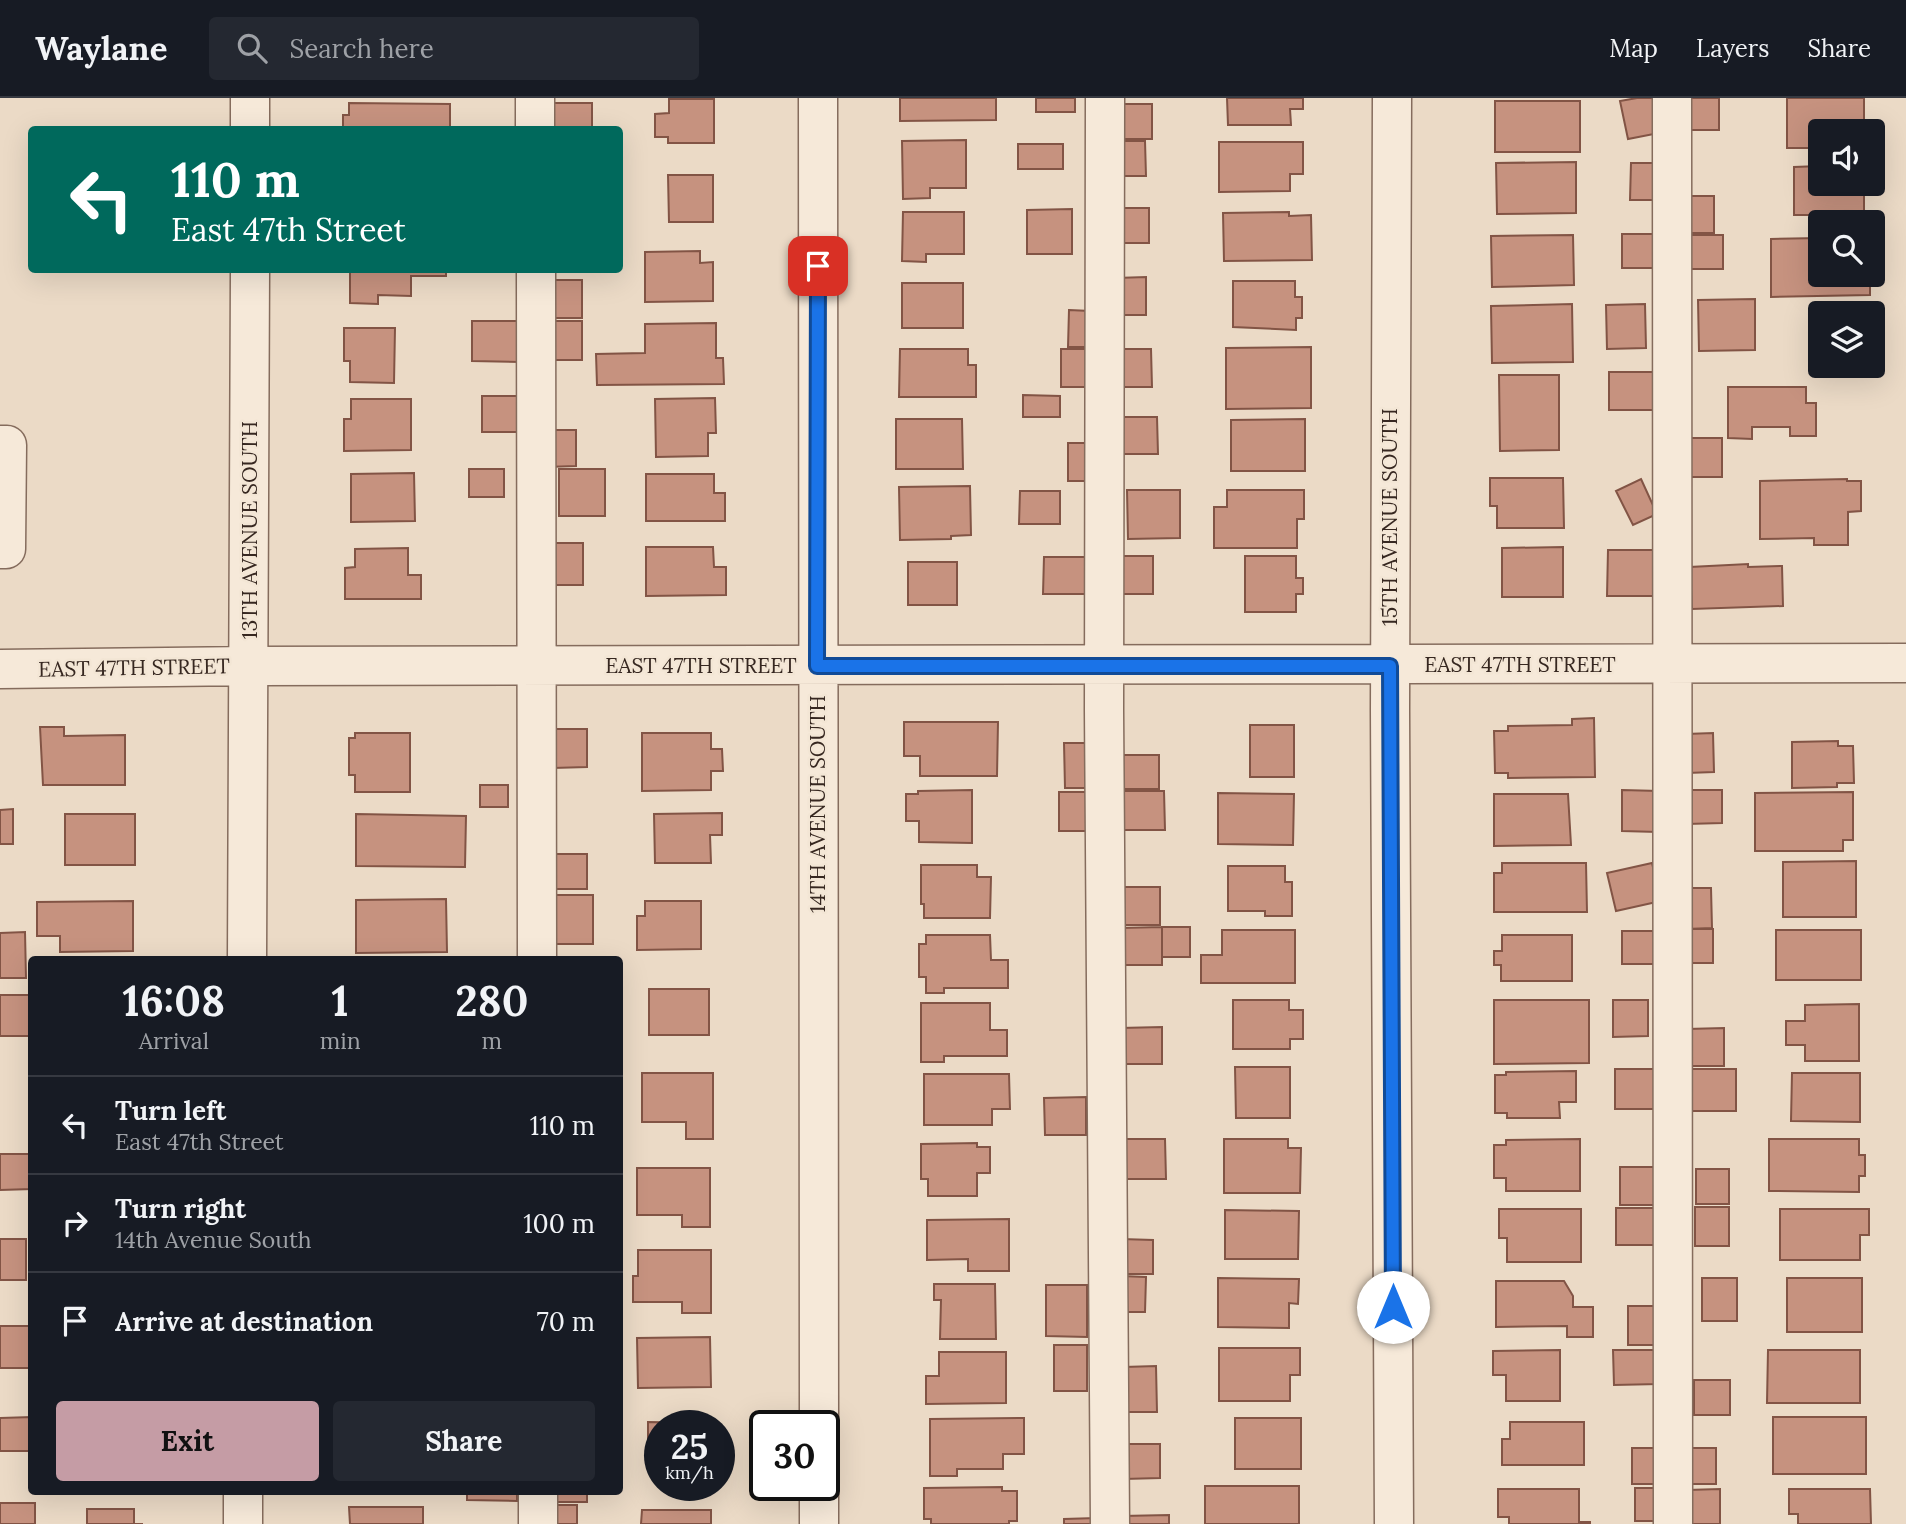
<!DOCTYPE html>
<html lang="en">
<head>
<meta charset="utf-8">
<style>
  :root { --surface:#171b24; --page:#242831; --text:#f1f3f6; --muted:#9ea1a6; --line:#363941; --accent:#c59ca5 }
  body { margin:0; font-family:Lora,serif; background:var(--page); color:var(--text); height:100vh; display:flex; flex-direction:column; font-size:26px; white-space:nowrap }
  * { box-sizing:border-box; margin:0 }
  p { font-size:23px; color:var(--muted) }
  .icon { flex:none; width:38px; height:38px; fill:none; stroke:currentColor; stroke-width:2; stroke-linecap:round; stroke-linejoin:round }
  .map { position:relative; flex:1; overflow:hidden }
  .drawer { position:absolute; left:28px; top:858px; width:595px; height:539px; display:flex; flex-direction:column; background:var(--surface); border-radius:7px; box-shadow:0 7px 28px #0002 }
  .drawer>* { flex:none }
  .hud { position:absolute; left:28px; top:28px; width:595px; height:147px; border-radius:7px; box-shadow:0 7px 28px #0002; background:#00695c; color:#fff; overflow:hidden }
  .tools { position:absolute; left:1808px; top:21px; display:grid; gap:14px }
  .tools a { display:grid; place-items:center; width:77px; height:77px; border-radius:7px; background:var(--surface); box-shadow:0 7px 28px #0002; font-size:35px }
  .speed { position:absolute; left:644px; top:1312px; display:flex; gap:14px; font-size:35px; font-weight:700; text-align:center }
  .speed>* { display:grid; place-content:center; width:91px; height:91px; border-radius:50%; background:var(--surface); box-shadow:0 7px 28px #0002; line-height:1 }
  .speed small { font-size:18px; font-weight:400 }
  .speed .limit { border:4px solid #111; border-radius:10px; background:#fff; color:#111 }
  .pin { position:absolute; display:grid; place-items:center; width:60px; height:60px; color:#fff; margin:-30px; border-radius:14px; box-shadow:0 4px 10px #0006 }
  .me { position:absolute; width:77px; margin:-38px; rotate:0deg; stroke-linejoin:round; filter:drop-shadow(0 0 5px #0008) }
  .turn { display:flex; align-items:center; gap:24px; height:147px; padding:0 28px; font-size:32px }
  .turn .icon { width:91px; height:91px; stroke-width:2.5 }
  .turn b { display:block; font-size:49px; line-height:60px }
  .eta { display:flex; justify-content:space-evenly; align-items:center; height:119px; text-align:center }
  .eta b { font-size:42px; font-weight:700; line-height:49px }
  .cta { display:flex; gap:14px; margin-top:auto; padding:14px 28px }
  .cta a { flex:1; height:80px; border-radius:7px; background:var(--accent); color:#111; font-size:28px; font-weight:700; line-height:80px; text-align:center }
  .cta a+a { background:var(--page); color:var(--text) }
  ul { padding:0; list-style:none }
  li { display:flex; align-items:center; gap:21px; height:98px; padding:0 28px; border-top:2px solid var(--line) }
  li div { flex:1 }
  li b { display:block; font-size:26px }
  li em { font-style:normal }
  header { display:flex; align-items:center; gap:42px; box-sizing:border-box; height:98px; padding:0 35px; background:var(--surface); border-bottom:2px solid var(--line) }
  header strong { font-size:33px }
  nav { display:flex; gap:38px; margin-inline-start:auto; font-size:24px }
  .search { width:490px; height:63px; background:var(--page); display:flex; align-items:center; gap:18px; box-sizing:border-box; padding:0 24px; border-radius:7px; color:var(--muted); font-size:26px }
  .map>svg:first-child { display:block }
</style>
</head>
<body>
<header>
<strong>Waylane</strong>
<div class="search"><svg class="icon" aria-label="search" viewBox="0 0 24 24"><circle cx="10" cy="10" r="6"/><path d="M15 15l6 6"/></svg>Search here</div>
<nav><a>Map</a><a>Layers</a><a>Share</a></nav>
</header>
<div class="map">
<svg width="1906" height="1426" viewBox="0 0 1906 1426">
  <rect width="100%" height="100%" fill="#ebdac6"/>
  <path fill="#c6927f" stroke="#825445" stroke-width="2" d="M900 0H996V22L900 23Z
    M1036 0H1075V14H1036Z
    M1227 0H1303V11H1290L1291 27H1228Z
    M1637 0H1653L1659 35 1628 41 1620 3Z
    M1684 0H1719V32H1684Z
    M1787 0H1864V26H1860V33H1820V50H1787Z
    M669 1H714V45H668V39H655V16L669 15Z
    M1495 3H1580V54H1495Z
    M349 5 450 6V29H416V32H343V17H349Z
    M549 5H592V32H549Z
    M1117 6H1152V41H1117Z
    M966 42V90H930V100L903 101 902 43Z
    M1117 43H1145L1146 78H1117Z
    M1219 44H1303V76H1290V93L1219 94Z
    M1018 46H1063V71H1018Z
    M1576 64V115L1497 116 1496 65Z
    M1631 65H1656V102H1630Z
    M1820 68V86H1864V117H1794V69Z
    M668 77H713V124H669Z
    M1686 98H1714V135H1686Z
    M1118 110H1149V145H1118Z
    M1072 111V156H1027V112Z
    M903 114H964V156H926V164L902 163Z
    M1289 114V118L1311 117 1312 162 1224 163 1223 115Z
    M1622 136H1657V170H1622Z
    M1573 137 1574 187 1492 189 1491 138Z
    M1685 137H1723V171H1685Z
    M1820 140V177H1870V197L1771 199V141Z
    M700 153V165L713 164V203L645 204V154Z
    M350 172H446V178H411V198L378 197V206L350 205Z
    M1146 179V217H1117L1116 180Z
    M547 182H582V220H548Z
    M1233 183H1295V199H1302V220H1296V232L1233 229Z
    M902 185H963V230H902Z
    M1755 201V252L1699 253 1698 202Z
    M1572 206 1573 264 1492 265 1491 208Z
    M1645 206 1646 250 1607 251 1606 207Z
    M1069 212 1090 213V249H1068Z
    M472 223H520V264L472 263Z
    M548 223H582V262H548Z
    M716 225V260H723L724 286 597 287 596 256 645 255V226Z
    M344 230H395L394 285 350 284V263H344Z
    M1311 249V310L1226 311V250Z
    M900 251H968V267H976V299H899Z
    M1061 251H1090L1089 289H1061Z
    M1118 251H1151L1152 289H1118Z
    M1609 274H1658V312H1609Z
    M1499 277H1559V352L1500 353Z
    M1728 289H1806V305H1816V338H1790V329H1752V341L1728 340Z
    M1023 297 1060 298V319H1023Z
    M482 298H520V334H482Z
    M715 300 716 335H708V358L656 359 655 301Z
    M351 301H411V352L344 353V321H351Z
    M1121 319H1157L1158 356H1121Z
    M896 321H962L963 371H896Z
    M1305 321V373H1231V322Z
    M546 332H576V368L546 369Z
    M1685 340H1722V379H1685Z
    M1068 345H1091L1090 383H1068Z
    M469 371H504V399H469Z
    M559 371H605V418H559Z
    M414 375 415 423 351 424V376Z
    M646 376H714V395H725V423H646Z
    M1490 380H1563L1564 430H1497V408H1490Z
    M1641 381 1657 416 1633 427 1616 393Z
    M1847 381V383H1861V413L1848 414V447H1814V440L1760 441V383Z
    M970 388 971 437 951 438V441L900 442 899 389Z
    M1127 392H1180V440L1128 441Z
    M1227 392H1304V421H1297V450H1214V409H1227Z
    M1020 393H1060V426H1019Z
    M546 445H583V487H547Z
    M646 449H713L714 469H726V497L646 498Z
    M1563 449V499H1502V450Z
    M408 450V477H421V501H345V470L355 469V451Z
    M1608 452H1658L1657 498H1607Z
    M1117 458H1153V496H1117Z
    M1245 458H1296V480H1303V496H1296V514H1245Z
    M1044 459H1085V496H1043Z
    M908 464H957V507H908Z
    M1748 466V469L1782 468 1783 508 1692 511 1690 469Z
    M1594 620 1595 679 1508 680V675H1495L1494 633H1508V628L1572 627V621Z
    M904 624H998L997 678H920V658H904Z
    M1250 627H1294V679H1250Z
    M40 629H64V638L125 637V687H43Z
    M552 631H587V669L553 670Z
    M355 635H410V694H355V677H349V640H355Z
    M642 635H711V651H722L723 673H711V692L642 693Z
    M1713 635 1714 674 1687 675 1686 636Z
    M1838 643V648H1853L1854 685H1837V689L1792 690V644Z
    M1064 645H1095V690H1065Z
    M1120 657H1159V691H1120Z
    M480 687H508V709H480Z
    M972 692V745L919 744V723H906V696H918V693Z
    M1622 692 1659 693 1658 734 1622 733Z
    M1686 692H1722V725L1687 726Z
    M1120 693H1164L1165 732H1120Z
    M1059 694H1096V733H1059Z
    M1853 694V742H1843V753H1755V695Z
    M1218 695 1294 696 1293 747 1218 746Z
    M1494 696H1568L1571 747 1494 748Z
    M13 711V746H0V712Z
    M722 715V737H710L711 765H655L654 716Z
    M65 716H135V767H65Z
    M356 716 466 718 465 769 356 768Z
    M553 756H587V791H553Z
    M1856 763V819H1783V764Z
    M1502 765H1586L1587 814H1494V775H1502Z
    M1652 765 1661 803 1616 813 1607 775Z
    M921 767H977V779H991L990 820H924V806H921Z
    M1228 768H1285V784H1292V818H1265V813H1228Z
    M1120 789H1160V827H1120Z
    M1686 790H1711L1712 830 1686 831Z
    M556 797H593V846H556Z
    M446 801 447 854 356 855V802Z
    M133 803V853L60 854V838H37V804Z
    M645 803H701V851L637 852V818H645Z
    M1162 829V867H1120L1119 830Z
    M1162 829H1190V859H1162Z
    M1684 831H1713V865H1684Z
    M1222 832H1295V885H1201V857H1222Z
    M1776 832H1861V882H1776Z
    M1622 833H1661V866H1622Z
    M25 834 26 880H0V835Z
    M926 837H990L991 862H1008V890H944V895H926V879H919V846H926Z
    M1502 837H1572V883H1501V867H1494V853H1502Z
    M649 891H709V937H649Z
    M0 897H32V938H0Z
    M1233 902H1289V912H1303V941H1290V951H1233Z
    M1494 902H1589V965L1494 966Z
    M1613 902H1648V938L1613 939Z
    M921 905H990V932H1007V958H944V964H921Z
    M1859 906V963H1805V947H1786V923H1805V907Z
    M1162 929V966H1120V930Z
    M1724 930V968H1687V931Z
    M1235 969H1290V1020H1236Z
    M1615 971H1661V1011H1615Z
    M1688 971H1736V1013H1687Z
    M1576 973V1004H1559L1560 1020H1507V1015H1495V977H1506V974Z
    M642 975H713V1041H686V1024H642Z
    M1792 975H1860V1024L1791 1023Z
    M924 976H1009L1010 1011H992V1027H924Z
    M1086 999V1037H1045L1044 1000Z
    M1122 1041H1165L1166 1081H1122Z
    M1224 1041H1288V1050H1301L1300 1095H1224Z
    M1580 1041V1093H1506V1080H1494V1047H1506V1042Z
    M1769 1041H1859V1057H1865V1078H1859V1094L1769 1093Z
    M977 1045V1049H990V1075H977V1098H928V1081H921V1046Z
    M0 1056H32V1091L0 1092Z
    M1620 1069H1659V1107H1620Z
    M637 1070H710V1129H682V1117H637Z
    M1696 1071H1729V1106H1696Z
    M1695 1109H1729V1148H1695Z
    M1616 1110H1660V1147H1616Z
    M1499 1111H1581V1164H1507V1140H1499Z
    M1780 1111H1869V1137H1860V1162H1780Z
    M1225 1112 1299 1113 1298 1161H1225Z
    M1009 1121V1173H968V1161L927 1162V1122Z
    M0 1141H26V1182H0Z
    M1121 1141 1153 1142V1176H1121Z
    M638 1152H711V1215H682V1204H633V1178H638Z
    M1121 1178 1146 1179 1145 1214H1120Z
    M1218 1180 1299 1181 1298 1206 1289 1205V1230L1218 1229Z
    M1702 1180H1737V1223H1702Z
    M1787 1180H1862V1234H1787Z
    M1496 1183H1564L1573 1198V1209H1593V1239H1567V1228L1496 1229Z
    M934 1186H995L996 1241H940L941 1202H934Z
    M1046 1187H1087V1239L1046 1238Z
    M1628 1208H1660L1661 1247H1628Z
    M0 1228H32V1270H0Z
    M710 1239 711 1289 638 1290 637 1240Z
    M1054 1247H1087V1293H1054Z
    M1219 1250H1300V1277H1290V1303H1219Z
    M1560 1252V1303H1506V1277H1493V1253Z
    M1613 1252H1659V1286L1614 1287Z
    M1768 1252H1860V1305H1767Z
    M939 1254H1006V1305L926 1306V1278H939Z
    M1156 1268 1157 1314H1125L1124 1269Z
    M1694 1282H1730V1317H1694Z
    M32 1319V1353H0V1320Z
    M1773 1319H1866V1376H1773Z
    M1024 1320V1356H1003V1371H957V1378H930V1321Z
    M1235 1320H1301V1371H1235Z
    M648 1324 709 1325V1328H660V1370L648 1369Z
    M1510 1324H1584V1367H1502V1341H1510Z
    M1124 1346H1160V1380L1124 1381Z
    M1632 1350H1660V1386H1632Z
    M1686 1350H1716V1386H1686Z
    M1205 1388H1299V1426H1205Z
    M1002 1389V1393H1017V1423H1009V1426H931V1421H924V1390Z
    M1635 1390H1660V1423H1635Z
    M1498 1391H1579V1424H1590V1426H1509V1419H1498Z
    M1720 1391V1426H1687V1392Z
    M1789 1391H1870L1871 1426H1798V1416H1789Z
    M467 1393H517V1403L467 1402Z
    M547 1393H587V1404H547Z
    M0 1405H35V1426H0Z
    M552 1407H577V1426H552Z
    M349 1409H423V1426H350Z
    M87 1411H134V1426H143H87Z
    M642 1412H711V1426H641Z
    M1169 1417V1426H1122V1418Z
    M1096 1420V1426H1064V1421Z"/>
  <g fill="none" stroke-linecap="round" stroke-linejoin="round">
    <g stroke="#856c5d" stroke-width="41">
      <path id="minor" d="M250 0V32
        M535 0V32
        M818 0 819 1328
        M1105 0 1104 612 1110 1426
        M1392 0 1390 612 1394 1426
        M1672 0 1673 1426
        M536 172 537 861
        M0 347H7L6 451H0
        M0 571 250 568 1906 565
        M247 861 250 172
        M819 1388V1426
        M538 1393V1426
        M243 1426V1393"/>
    </g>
    <use href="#minor" stroke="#f6e9d9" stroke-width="38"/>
  </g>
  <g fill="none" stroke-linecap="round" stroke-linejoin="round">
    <g stroke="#114b97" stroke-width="18">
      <path id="route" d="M818 168 817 568H1390L1393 1209"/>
    </g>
    <use href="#route" stroke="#1a73e8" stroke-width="12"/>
  </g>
  <g text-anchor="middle" stroke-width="5" stroke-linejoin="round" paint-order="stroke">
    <g font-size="21" fill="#362720" stroke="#f3e6d5">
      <text transform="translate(1390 419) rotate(-90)" y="7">15TH AVENUE SOUTH</text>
      <text transform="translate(250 432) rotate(-90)" y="7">13TH AVENUE SOUTH</text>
      <text x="1520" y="574">EAST 47TH STREET</text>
      <text x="701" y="575">EAST 47TH STREET</text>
      <text transform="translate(134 570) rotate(-1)" y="7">EAST 47TH STREET</text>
      <text transform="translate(818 706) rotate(-90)" y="7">14TH AVENUE SOUTH</text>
    </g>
  </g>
</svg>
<div class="tools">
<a><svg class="icon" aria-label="sound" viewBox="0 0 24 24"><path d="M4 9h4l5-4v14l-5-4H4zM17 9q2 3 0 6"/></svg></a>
<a><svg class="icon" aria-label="search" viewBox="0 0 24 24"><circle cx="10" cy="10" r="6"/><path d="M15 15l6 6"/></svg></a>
<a><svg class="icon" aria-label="layers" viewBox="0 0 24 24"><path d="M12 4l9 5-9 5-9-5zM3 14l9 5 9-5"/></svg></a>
</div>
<div class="speed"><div>25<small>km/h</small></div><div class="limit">30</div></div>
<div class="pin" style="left:818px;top:168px;background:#d93025"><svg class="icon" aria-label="arrive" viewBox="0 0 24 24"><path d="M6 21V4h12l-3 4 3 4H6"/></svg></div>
<svg class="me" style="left:1393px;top:1209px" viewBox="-20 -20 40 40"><circle r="19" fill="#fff"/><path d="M0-13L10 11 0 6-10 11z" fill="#1a73e8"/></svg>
<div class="hud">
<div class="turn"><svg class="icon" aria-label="left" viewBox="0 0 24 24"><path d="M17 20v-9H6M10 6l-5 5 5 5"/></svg><div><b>110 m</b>East 47th Street</div></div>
</div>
<section class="drawer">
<div class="eta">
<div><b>16:08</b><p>Arrival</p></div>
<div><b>1</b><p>min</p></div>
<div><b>280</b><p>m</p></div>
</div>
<ul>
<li><svg class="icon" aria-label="left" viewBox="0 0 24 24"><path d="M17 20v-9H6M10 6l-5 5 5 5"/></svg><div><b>Turn left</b><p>East 47th Street</p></div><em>110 m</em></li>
<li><svg class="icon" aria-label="right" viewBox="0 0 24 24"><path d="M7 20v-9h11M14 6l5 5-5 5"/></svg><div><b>Turn right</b><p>14th Avenue South</p></div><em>100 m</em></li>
<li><svg class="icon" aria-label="arrive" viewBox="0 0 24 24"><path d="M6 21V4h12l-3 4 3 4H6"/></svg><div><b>Arrive at destination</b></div><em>70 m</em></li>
</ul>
<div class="cta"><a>Exit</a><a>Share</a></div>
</section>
</div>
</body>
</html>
